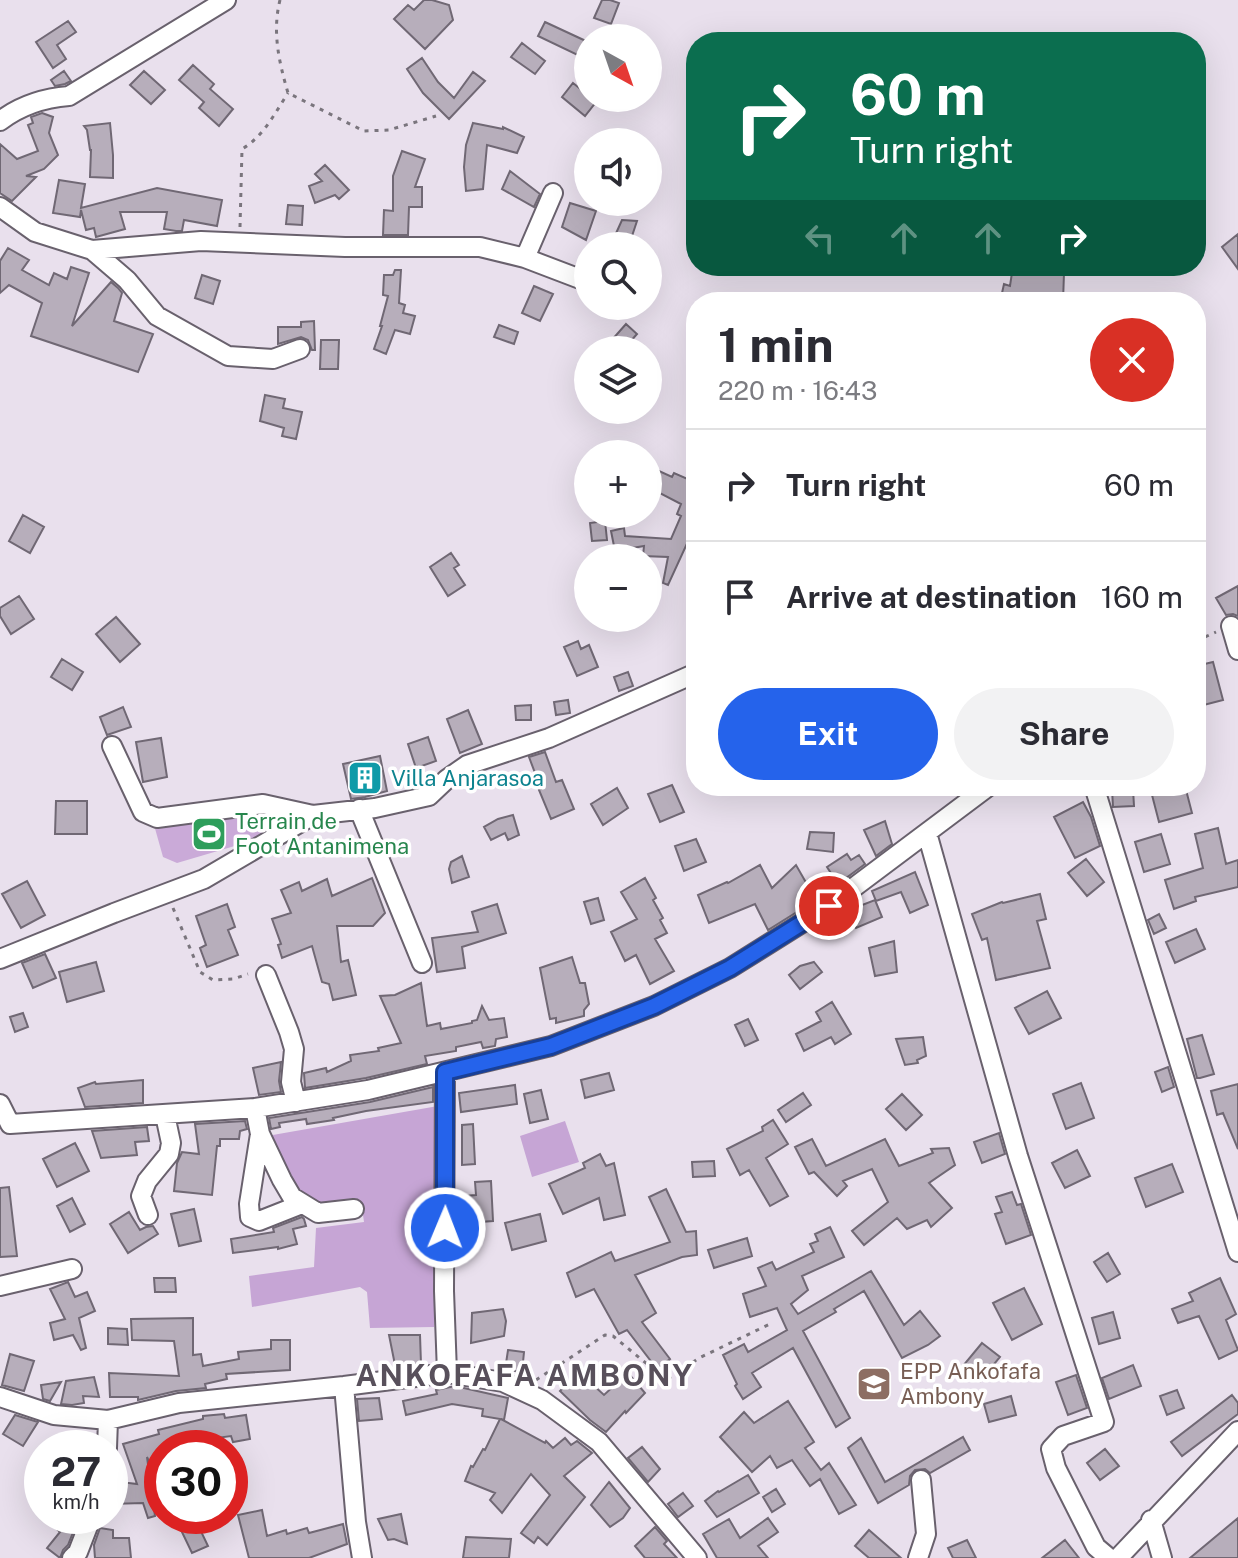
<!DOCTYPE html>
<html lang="en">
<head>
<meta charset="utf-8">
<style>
  :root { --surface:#fff; --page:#f2f2f3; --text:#2b2b33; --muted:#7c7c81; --line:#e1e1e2; --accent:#2563eb }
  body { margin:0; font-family:"Public Sans",sans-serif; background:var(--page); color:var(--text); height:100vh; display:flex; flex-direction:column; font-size:30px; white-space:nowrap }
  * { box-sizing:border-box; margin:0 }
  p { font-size:26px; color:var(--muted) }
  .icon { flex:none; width:44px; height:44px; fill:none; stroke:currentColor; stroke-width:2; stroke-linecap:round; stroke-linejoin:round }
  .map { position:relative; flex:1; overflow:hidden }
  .details { position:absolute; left:686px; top:292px; width:520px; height:504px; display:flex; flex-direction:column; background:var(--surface); border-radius:32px; box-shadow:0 8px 32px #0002 }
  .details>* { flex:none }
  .top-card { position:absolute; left:686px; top:32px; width:520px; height:244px; border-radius:32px; box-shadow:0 8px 32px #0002; background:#0b6e4f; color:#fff; overflow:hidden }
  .needle { width:52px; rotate:140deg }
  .controls { position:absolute; left:574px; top:24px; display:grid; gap:16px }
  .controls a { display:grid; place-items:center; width:88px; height:88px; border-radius:50%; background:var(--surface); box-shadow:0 8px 32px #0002; font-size:40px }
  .speed { position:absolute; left:24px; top:1430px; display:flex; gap:16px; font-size:40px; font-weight:700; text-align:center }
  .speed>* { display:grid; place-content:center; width:104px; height:104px; border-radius:50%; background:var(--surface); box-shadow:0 8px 32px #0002; line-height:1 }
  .speed small { font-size:20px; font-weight:400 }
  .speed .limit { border:12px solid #d22; background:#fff; color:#111 }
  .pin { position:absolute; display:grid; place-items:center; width:68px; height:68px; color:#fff; margin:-34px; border:4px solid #fff; border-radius:50%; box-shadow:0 2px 8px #0007 }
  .me { position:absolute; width:88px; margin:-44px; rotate:1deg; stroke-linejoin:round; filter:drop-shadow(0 0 6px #0008) }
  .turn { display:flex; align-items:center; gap:28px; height:168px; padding:0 32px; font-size:36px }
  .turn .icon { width:104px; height:104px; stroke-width:2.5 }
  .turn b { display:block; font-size:56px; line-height:68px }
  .lanes { display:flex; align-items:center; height:76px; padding:0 32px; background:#0003; justify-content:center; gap:40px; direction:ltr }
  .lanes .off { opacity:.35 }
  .round { display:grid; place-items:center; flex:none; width:84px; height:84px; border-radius:42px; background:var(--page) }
  .headline { display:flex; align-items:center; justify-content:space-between; height:136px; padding:0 32px }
  h1 { font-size:48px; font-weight:700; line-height:60px }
  .action { display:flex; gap:16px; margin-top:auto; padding:16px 32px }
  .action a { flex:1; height:92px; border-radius:48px; background:var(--accent); color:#fff; font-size:32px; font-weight:700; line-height:92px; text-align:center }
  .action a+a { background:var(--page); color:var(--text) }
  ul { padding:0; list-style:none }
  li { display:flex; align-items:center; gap:24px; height:112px; padding:0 32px; border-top:2px solid var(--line) }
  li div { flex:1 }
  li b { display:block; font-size:30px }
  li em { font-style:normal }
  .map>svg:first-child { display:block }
</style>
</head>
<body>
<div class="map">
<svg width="1238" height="1558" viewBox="0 0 1238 1558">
  <rect width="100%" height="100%" fill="#e9e0ed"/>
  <path fill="#caaad8" d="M263 804 264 831 255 840 177 863 163 857 154 825Z"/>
  <path fill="#c6a5d5" d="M438 1106 434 1327 370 1328 367 1292 360 1287 252 1307 249 1276 314 1267 316 1228 364 1222 361 1201 316 1206 290 1185 267 1136Z
    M565 1121 579 1162 532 1177 520 1136Z"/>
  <path fill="#b7aebb" stroke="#706874" stroke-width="2" d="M424 0H432L449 5 453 20 425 49 394 19 408 5 414 10Z
    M602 0H610L619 3 611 24 594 18Z
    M68 21 76 32 57 45 66 59 53 68 36 42Z
    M545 22 588 42V60L538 36Z
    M522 43 545 61 535 74 511 57Z
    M422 58 438 82 454 98 473 72 485 81 449 119 423 93 407 69Z
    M193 65 214 84 210 89 233 109 219 126 199 108 204 102 179 80Z
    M64 71 71 81 65 84 55 86 51 80Z
    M144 71 165 90 151 104 130 85Z
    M573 83 588 95V98H592L596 102 585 116 562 97Z
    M42 113 53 117 49 133 58 155 44 169 26 176 36 177 12 201 0 193V144L17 159 38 151 28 125 33 123 31 117Z
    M110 123 113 155V178L90 177 91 150H90L87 130 84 126Z
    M473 123 503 129V127L524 137 517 153 487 145 483 189 466 191 464 167 466 145Z
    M402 151 425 159 415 187H422V207H409L408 235H383L384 210 393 211V176Z
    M325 165 349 190 339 199 335 195 315 203 309 186 322 181 315 174Z
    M510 171 540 194 534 207 502 189Z
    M59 180 85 184 81 208 157 188 222 200 217 226 184 220 182 231H176L164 229 167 212H120L125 229 96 237 94 228 86 230 81 210 80 217 53 213Z
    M570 203 596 211 586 240 562 227Z
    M288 205 303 206 302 225 286 224Z
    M622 220 637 221 629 245 613 240Z
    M1238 234V269L1222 247Z
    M8 248 29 260 22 270 49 285 54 273 67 279 71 267 89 273 72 326 111 282 118 288 122 293 114 321 153 334 138 372 31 336 42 303 9 285 0 293V261Z
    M1013 266H1038L1037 272 1064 273 1063 302H1000L1004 284 1010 286Z
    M395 270H401L399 303 405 305 403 313 415 316 410 334 395 330 386 354 374 349 382 326H380L388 296 383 295 384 275H393Z
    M202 275 220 281 213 304 195 298Z
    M534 286 553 294 540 321 522 313Z
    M314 321 315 350H312L308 340 301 337 278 344V327H301V322Z
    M626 324 637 334 623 350H603Z
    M499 325 518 332 514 344 494 337Z
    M321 340H339L338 369H320Z
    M265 395 285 399 283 408 302 412 296 439 282 436 284 428 260 421Z
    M648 466 672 477 674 473 692 481 696 472V524L668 585 663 583 668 557 643 556 644 546 615 551 611 531 624 528 625 536 671 539 681 516 677 514 681 504 648 487Z
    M23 515 44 527 30 553 9 541Z
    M605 521 607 540 592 541 590 523Z
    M451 553 459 565 454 568 465 585 448 596 430 567Z
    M1238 586V616L1233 614 1226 615 1216 598Z
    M19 596 34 619 11 634 0 616V608Z
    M116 617 140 644 120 662 96 634Z
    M578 641 581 649 589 645 598 667 577 676 564 647Z
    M62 659 83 672 72 690 51 677Z
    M1213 662 1223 700 1196 707V666Z
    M628 672 633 686 619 691 614 677Z
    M568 700 570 713 556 715 554 702Z
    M531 705V720H516L515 706Z
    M123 707 131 727 107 735 100 717Z
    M468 710 482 744 460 753 447 719Z
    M428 737 436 761 416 768 408 744Z
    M161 738 167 777 143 782 136 742Z
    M545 752 556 782 562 780 574 809 551 819 539 790 541 789 529 757Z
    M380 756 387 791 365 797 351 799 343 764Z
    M672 785 684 812 660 822 648 794Z
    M1185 786 1192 813 1159 822 1152 795Z
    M617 788 628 808 603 825 591 804Z
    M1112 789H1133L1134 806 1113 807Z
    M56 801H87V834H55Z
    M1083 802 1091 817 1100 846 1075 858 1054 817Z
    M513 815 519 835 508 840 505 833 491 840 484 827 498 819Z
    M885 821 892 844 876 856 864 830Z
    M1218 828 1226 864 1238 860V887L1195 897 1196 901 1174 909 1165 880 1203 868 1195 834Z
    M810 832 834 833 833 852 807 849Z
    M1161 834 1170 864 1144 872 1135 842Z
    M696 839 706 862 684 871 675 846Z
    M847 854 851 860 859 855 865 864 838 884 827 867Z
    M462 856 469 877 452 883 449 869 451 862Z
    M1086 859 1104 882 1087 896 1068 873Z
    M760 865 772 888 796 865 816 900 768 930 755 904 709 923 698 895 727 882 728 883Z
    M915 872 928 905 910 913 901 892 876 901 872 891Z
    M372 878 385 913 373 926H337L341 962 348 960 356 995 333 1000 329 984 322 982 312 946 282 958 278 945 281 944 272 919 291 913 281 890 299 882 302 891 327 879 332 896Z
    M645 878 656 898 653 900 663 918 660 920 667 933 655 939 674 971 650 984 636 955 625 961 611 932 637 919 621 892Z
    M27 881 45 915 21 928 2 894Z
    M1040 894 1046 919 1037 921 1050 968 996 980 987 938 982 940 972 914 1002 902 1003 903Z
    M598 898 604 920 591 924 584 902Z
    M875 900 882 917 856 928 849 910Z
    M227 904 235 927 228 930 238 955 207 967 200 948 206 945 196 916Z
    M497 904 506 933 462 947 465 968 437 972 432 938 478 932 472 912Z
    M1159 914 1166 928 1154 934 1148 920Z
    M1196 929 1205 949 1175 963 1166 942Z
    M894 941 897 972 875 976 869 948Z
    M45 954 56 978 33 988 22 963Z
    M572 957 580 983H585L589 1004 584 1010V1016L556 1023V1018L550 1019 540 968Z
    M96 962 104 991 67 1002 59 972Z
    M814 962 822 972 800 989 789 975 800 966Z
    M421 983 427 1026 440 1023 441 1029 472 1023V1021L477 1020 482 1006 489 1020 504 1018 507 1037 496 1039 495 1046 483 1048 481 1042 456 1047V1051L425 1056 427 1064 366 1078 305 1088 304 1073 326 1068 327 1072 351 1061 350 1055 379 1051 378 1048 401 1043 380 996 395 995Z
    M1047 991 1061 1018 1029 1034 1015 1008Z
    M832 1002 851 1034 835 1044 831 1037 804 1051 796 1034 821 1021 816 1012Z
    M23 1013 28 1027 15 1032 10 1017Z
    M748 1019 758 1040 745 1046 735 1025Z
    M1202 1035 1214 1074 1200 1078H1197L1187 1039Z
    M923 1037 926 1056 917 1060 918 1063 905 1065 896 1039Z
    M281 1062 279 1081 281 1092 259 1095 253 1068Z
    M1168 1067 1174 1087 1162 1092 1155 1072Z
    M609 1073 614 1090 585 1098 581 1080Z
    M143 1080V1103L85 1107 78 1088 95 1082 96 1084Z
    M1081 1083 1094 1118 1066 1129 1053 1094Z
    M1238 1084V1149L1223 1113 1217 1115 1211 1091Z
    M515 1085 517 1104 461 1112 459 1093Z
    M433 1087V1102L366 1111 333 1118 334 1120 307 1124 306 1119 279 1123 280 1127 271 1129 269 1118 370 1102Z
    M541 1090 548 1119 530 1123 524 1094Z
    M803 1093 811 1105 786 1122 778 1110Z
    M902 1094 922 1115 906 1130 886 1109Z
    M773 1120 788 1144 766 1158 788 1196 770 1206 749 1170 740 1175 727 1149 763 1131 762 1127Z
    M245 1121 247 1129 240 1131 239 1139H220V1146H217L212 1195 174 1191 177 1163 182 1152 199 1154 195 1124Z
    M473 1124 475 1164 462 1165V1125Z
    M147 1127 149 1141 135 1142 137 1155 101 1158 92 1131Z
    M999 1133 1005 1154 982 1163 974 1142Z
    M812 1139 826 1166 885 1139 899 1166 933 1153 931 1149 949 1148 955 1165 929 1183 952 1208 931 1227 927 1220 907 1229 897 1218 864 1245 852 1231 888 1202 872 1169 843 1181 847 1186 837 1196 814 1172 809 1174 795 1147Z
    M75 1143 89 1171 57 1187 43 1159Z
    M1077 1150 1090 1176 1065 1188 1052 1163Z
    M600 1154 606 1166 614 1163 625 1215 604 1220 599 1198 563 1214 549 1184 585 1168 583 1163Z
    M714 1161 715 1176 693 1177 692 1162Z
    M1172 1164 1183 1192 1146 1207 1135 1178Z
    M491 1181 493 1221 466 1223 464 1196 476 1195 475 1182Z
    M9 1187 17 1256 0 1257V1188Z
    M666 1189 686 1232 696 1231 697 1255 682 1257 635 1275 656 1313 642 1322 670 1359 657 1369 627 1330 619 1334 594 1289 576 1297 567 1273 611 1252 615 1261 670 1242 649 1197Z
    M1012 1192 1017 1205 1021 1204 1031 1235 1006 1244 995 1214 1002 1212 996 1197Z
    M72 1198 85 1224 70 1232 57 1206Z
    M194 1209 201 1241 179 1246 171 1214Z
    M129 1212 140 1230 146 1227 153 1226 158 1234 128 1253 110 1224Z
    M540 1214 546 1241 512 1250 505 1223Z
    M302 1217 304 1219 306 1226 293 1229 297 1244 278 1249V1247L233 1253 231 1239 274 1232 273 1228Z
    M830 1227 844 1257 802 1276 808 1290 791 1304 798 1314 871 1271 904 1325 920 1311 940 1336 928 1345 902 1358 864 1291 834 1309 836 1312 803 1331 850 1418 836 1427 793 1348 752 1373 761 1387 743 1399 735 1386 737 1384 723 1355 744 1344 748 1352 787 1330 777 1308 750 1317 743 1294 766 1286 758 1268 772 1262 776 1270 814 1252 810 1244 818 1241 815 1234Z
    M747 1238 752 1256 714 1268 708 1250Z
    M1108 1253 1120 1274 1107 1282 1094 1262Z
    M154 1278H175L176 1292H155Z
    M1220 1278 1236 1314 1226 1320 1238 1350 1219 1359 1199 1316 1178 1323 1172 1309 1193 1301 1189 1293Z
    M68 1282 75 1297 87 1292 95 1311 79 1318 86 1348 81 1350 73 1335 54 1340 50 1323 65 1319 50 1289Z
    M1024 1288 1042 1324 1012 1340 993 1303Z
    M503 1309 506 1321 504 1336 471 1343 472 1313Z
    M1113 1312 1120 1338 1099 1344 1092 1318Z
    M193 1318V1355L201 1354 203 1366 239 1359 238 1352 271 1349V1340H290V1370L226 1374 227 1379 205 1384 206 1388 176 1391 138 1400V1397H110L109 1373 179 1376 174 1341 132 1340 131 1319Z
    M108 1328 127 1329 128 1345 108 1344Z
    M389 1335H420L421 1364 395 1365Z
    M982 1343 1000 1357 980 1381 962 1367Z
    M508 1350 524 1352 522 1372 505 1370Z
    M10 1354 34 1361 24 1391 2 1385Z
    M1133 1365 1141 1386 1109 1399 1102 1378Z
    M579 1372 604 1395 628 1373 645 1393 626 1413 625 1411 606 1432 590 1420 560 1391Z
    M1076 1375 1087 1408 1068 1415 1056 1382Z
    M94 1377 99 1397 83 1396 84 1403 72 1405 61 1404 66 1381Z
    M61 1382 50 1401 43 1399 41 1385Z
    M455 1386 508 1398 504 1420 501 1419 545 1443 546 1441 553 1448 565 1438 571 1445 577 1441 592 1453 564 1476 585 1497 547 1545 538 1537 534 1543 521 1533 550 1495 531 1474 502 1513 490 1500 495 1493 465 1481 471 1466 473 1467 483 1449 485 1450 500 1419 482 1416 483 1409 452 1404 406 1415 403 1401 437 1394 436 1390Z
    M1177 1390 1184 1408 1167 1415 1160 1396Z
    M1232 1395 1238 1403V1414L1182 1456 1171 1442Z
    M1011 1396 1016 1415 989 1422 984 1404Z
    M379 1398 382 1419 359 1421 357 1399Z
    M788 1401 814 1442 805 1448 821 1470 829 1463 856 1505 839 1514 820 1479 810 1486 792 1460 777 1468 770 1456 752 1472 720 1437 744 1412 754 1423Z
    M224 1414 225 1418 246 1415 250 1439 233 1442 231 1436 201 1440 203 1448H162V1490L147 1457 155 1516 148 1518 143 1503 110 1504 113 1481 137 1484 123 1444 159 1434 158 1430 203 1419V1416Z
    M15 1415 38 1422 23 1446 3 1434Z
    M963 1437 970 1450 930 1473 925 1469 915 1470 910 1476 909 1485 878 1503 848 1448 861 1438 885 1482Z
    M642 1447 660 1469 648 1482 628 1458Z
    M1105 1449 1119 1466 1100 1480 1087 1463Z
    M748 1475 759 1493 717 1517 705 1501 718 1491 719 1492Z
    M609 1482 630 1508 623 1518 610 1527 591 1505Z
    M776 1489 785 1504 772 1512 763 1497Z
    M683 1493 693 1506 678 1517 668 1504Z
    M262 1510 267 1536 286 1530 287 1534 307 1528 309 1533 343 1524 347 1544 309 1558H249L238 1515Z
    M401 1514 407 1544 394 1539 388 1540 378 1519Z
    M43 1516H73L78 1520 68 1545 63 1550 60 1558 47 1548 60 1532Z
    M768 1518 778 1532 758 1546 768 1558H717L703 1534 729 1519 740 1538Z
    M1238 1518V1558H1190Z
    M197 1523 208 1546 192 1553 181 1530Z
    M655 1527 667 1541 664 1544 677 1558H645L635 1546Z
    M100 1528 113 1530V1538H129L131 1558H95L94 1545Z
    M869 1530 901 1558H869L855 1546Z
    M466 1537 511 1539 509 1558H463Z
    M967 1540 976 1558H953L948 1548Z
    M1065 1540 1079 1558H1042Z"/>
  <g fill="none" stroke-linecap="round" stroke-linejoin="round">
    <g stroke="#69616d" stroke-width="22">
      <path id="minor" d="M0 121C21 105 43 98 69 96L226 0
        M0 207 35 232 92 250 127 280 157 316 228 356 273 359 300 349
        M92 250 201 241 345 247H480L525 258 588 282
        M525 258 553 193
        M1231 626 1238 650
        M112 746 143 812 157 818 263 804 313 815
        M1094 786 1238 1252
        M359 809 422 963
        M927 833 1018 1156 1104 1422 1063 1436 1051 1449 1056 1468 1096 1547 1109 1558
        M0 959 114 913 204 879 313 815 375 808 429 796 447 779 467 765 549 738 696 673
        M266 975 289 1032 294 1049 291 1082 296 1102
        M445 1072 444 1291 447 1373
        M0 1104 10 1124 255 1108 368 1090 551 1046 654 1006 730 968 829 906 989 786
        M255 1108 260 1134 282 1180 292 1197 318 1213 354 1209
        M260 1134 249 1204 250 1217 259 1221 302 1204
        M148 1215 141 1196 147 1181 169 1154 171 1143 165 1115
        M0 1286 72 1269
        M344 1386 356 1522 362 1558
        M0 1397 54 1415 108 1420 179 1403 344 1386 447 1373 503 1382 542 1400 599 1442 697 1558
        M107 1448 108 1420
        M1151 1520 1162 1558
        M72 1558 78 1552 92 1516
        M918 1558 926 1534 921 1480
        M1118 1558 1238 1431"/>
    </g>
    <path stroke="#7a757d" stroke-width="3" stroke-dasharray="4 6" stroke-linecap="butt" d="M280 0C272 32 279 62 288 93L364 131 389 130 436 116
      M240 227 242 149C263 137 275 113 288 93
      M1196 641 1216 632
      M173 908 200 972 213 980 233 979 248 974
      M536 1380 605 1335 613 1336 664 1378 671 1377 699 1358 770 1324"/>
    <use href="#minor" stroke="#fff" stroke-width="18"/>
  </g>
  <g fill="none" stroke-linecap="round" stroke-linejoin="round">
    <g stroke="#184099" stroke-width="20">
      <path id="route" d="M445 1228V1072L551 1046 654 1006 730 968 829 906"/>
    </g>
    <use href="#route" stroke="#2563eb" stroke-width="14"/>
  </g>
  <defs>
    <g id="building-square" transform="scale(1.8)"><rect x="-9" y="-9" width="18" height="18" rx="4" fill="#0f9aa8" stroke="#fff"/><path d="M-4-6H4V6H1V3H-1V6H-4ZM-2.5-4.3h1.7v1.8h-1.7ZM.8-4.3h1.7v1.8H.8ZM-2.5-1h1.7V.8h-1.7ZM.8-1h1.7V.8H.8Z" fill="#fff"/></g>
    <g id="stadium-square" transform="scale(1.8)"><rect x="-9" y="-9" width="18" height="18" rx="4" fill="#2e9e5b" stroke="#fff"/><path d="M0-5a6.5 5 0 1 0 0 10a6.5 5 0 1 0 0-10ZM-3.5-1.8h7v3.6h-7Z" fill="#fff"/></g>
    <g id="school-square" transform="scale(1.8)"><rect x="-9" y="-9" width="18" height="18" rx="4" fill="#8d6e63" stroke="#fff"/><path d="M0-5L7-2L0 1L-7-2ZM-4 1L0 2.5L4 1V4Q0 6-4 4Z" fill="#fff"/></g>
  </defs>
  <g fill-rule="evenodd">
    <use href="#building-square" x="365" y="778"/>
    <use href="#stadium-square" x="209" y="834"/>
    <use href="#school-square" x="874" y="1384"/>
  </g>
  <g text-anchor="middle" stroke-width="7" stroke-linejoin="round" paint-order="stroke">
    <g font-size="22" fill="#0d838f" stroke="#fff" text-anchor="start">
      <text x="391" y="786">Villa Anjarasoa</text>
    </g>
    <g font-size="22" fill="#27864d" stroke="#fff" text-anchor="start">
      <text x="235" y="829">Terrain de<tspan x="235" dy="25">Foot Antanimena</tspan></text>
    </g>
    <g font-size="22" fill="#785e54" stroke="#fff" text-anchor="start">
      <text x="900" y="1379">EPP Ankofafa<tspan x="900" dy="25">Ambony</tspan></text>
    </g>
    <g font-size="30" font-weight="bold" letter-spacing="2" fill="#58505b" stroke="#fff">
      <text x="525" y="1386">ANKOFAFA AMBONY</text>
    </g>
  </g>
</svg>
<div class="controls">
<a><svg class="needle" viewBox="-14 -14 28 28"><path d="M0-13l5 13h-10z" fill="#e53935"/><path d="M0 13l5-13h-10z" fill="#7c7c81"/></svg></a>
<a><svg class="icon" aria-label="sound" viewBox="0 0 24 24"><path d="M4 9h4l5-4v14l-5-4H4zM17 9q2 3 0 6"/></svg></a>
<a><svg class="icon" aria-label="search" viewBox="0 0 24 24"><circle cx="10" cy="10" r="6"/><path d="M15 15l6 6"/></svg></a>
<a><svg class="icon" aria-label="layers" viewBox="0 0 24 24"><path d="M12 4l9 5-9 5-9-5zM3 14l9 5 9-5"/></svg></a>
<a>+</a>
<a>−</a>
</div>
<div class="speed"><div>27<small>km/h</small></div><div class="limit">30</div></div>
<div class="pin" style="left:829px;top:906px;background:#d93025"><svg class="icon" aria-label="arrive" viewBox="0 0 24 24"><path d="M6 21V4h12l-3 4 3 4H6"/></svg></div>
<svg class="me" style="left:445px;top:1228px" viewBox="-20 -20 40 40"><circle r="17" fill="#2563eb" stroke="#fff" stroke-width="3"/><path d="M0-11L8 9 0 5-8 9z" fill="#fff"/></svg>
<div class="top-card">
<div class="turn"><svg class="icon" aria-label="right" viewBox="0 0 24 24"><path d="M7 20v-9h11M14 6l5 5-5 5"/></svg><div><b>60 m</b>Turn right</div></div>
<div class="lanes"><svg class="icon off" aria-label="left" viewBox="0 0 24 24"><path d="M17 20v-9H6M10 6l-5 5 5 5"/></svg><svg class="icon off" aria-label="ahead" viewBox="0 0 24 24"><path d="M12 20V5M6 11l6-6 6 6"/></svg><svg class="icon off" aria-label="ahead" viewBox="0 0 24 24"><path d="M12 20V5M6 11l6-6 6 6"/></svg><svg class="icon" aria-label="right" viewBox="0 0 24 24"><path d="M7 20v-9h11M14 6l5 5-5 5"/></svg></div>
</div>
<section class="details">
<div class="headline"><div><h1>1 min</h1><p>220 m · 16:43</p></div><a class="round" style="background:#d93025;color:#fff"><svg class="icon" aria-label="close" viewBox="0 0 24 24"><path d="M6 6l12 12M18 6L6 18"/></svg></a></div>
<ul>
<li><svg class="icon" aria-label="right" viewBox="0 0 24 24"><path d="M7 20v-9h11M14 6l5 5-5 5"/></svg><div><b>Turn right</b></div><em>60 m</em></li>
<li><svg class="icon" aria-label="arrive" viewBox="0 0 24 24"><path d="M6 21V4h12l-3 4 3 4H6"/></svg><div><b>Arrive at destination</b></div><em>160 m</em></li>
</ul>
<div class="action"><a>Exit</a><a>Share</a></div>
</section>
</div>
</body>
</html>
